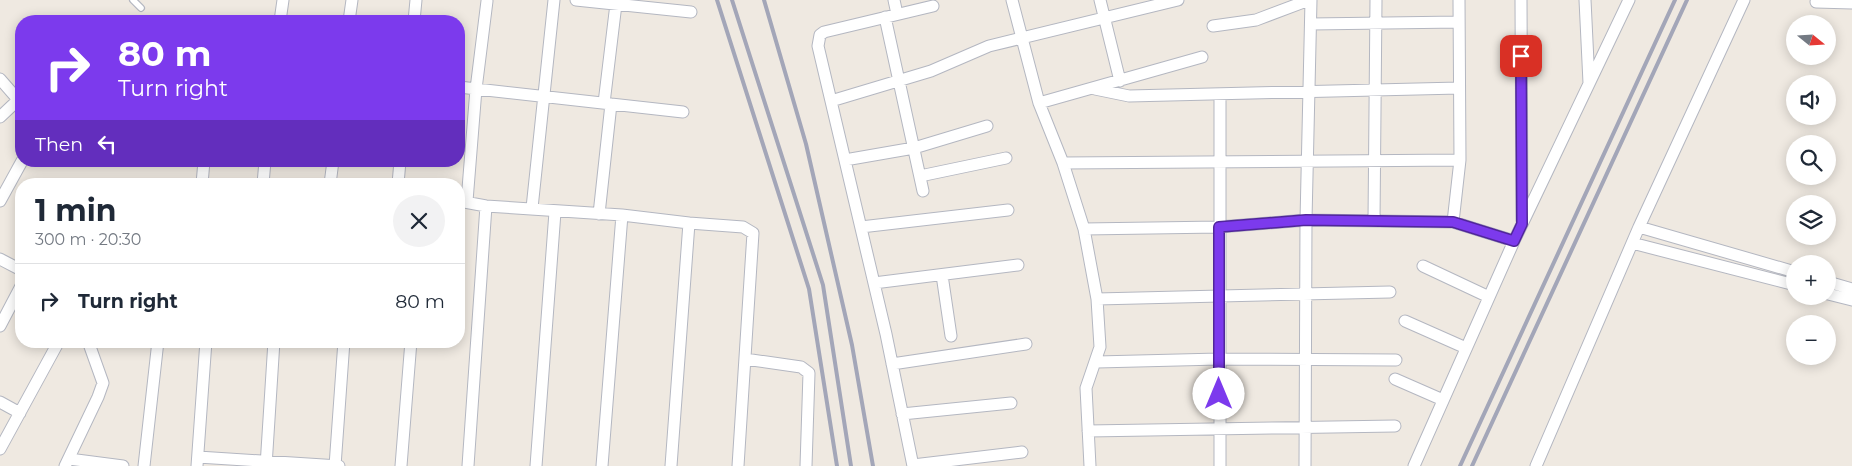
<!DOCTYPE html>
<html lang="en">
<head>
<meta charset="utf-8">
<style>
  :root { --surface:#fff; --page:#f2f2f3; --text:#1f2937; --muted:#747a83; --line:#e0e1e3 }
  body { margin:0; font-family:Montserrat,sans-serif; background:var(--page); color:var(--text); height:100vh; display:flex; flex-direction:column; font-size:19px; white-space:nowrap }
  * { box-sizing:border-box; margin:0 }
  p { font-size:16px; color:var(--muted) }
  .icon { flex:none; width:28px; height:28px; fill:none; stroke:currentColor; stroke-width:2; stroke-linecap:round; stroke-linejoin:round }
  .map { position:relative; flex:1; overflow:hidden }
  .sheet { position:absolute; left:15px; top:178px; width:450px; height:170px; display:flex; flex-direction:column; background:var(--surface); border-radius:20px; box-shadow:0 2px 12px #0003 }
  .sheet>* { flex:none }
  .top-card { position:absolute; left:15px; top:15px; width:450px; height:152px; border-radius:20px; box-shadow:0 2px 12px #0003; background:#7c3aed; color:#fff; overflow:hidden }
  .needle { width:32px; rotate:108deg }
  .tools { position:absolute; left:1786px; top:15px; display:grid; gap:10px }
  .tools a { display:grid; place-items:center; width:50px; height:50px; border-radius:50%; background:var(--surface); box-shadow:0 2px 12px #0003; font-size:25px }
  .pin { position:absolute; display:grid; place-items:center; width:42px; height:42px; color:#fff; margin:-21px; border-radius:10px; box-shadow:0 2px 8px #0006 }
  .me { position:absolute; width:55px; margin:-28px; rotate:0deg; stroke-linejoin:round; filter:drop-shadow(0 0 4px #0008) }
  .turn { display:flex; align-items:center; gap:18px; height:105px; padding:0 20px; font-size:22px }
  .turn .icon { width:65px; height:65px; stroke-width:2.5 }
  .turn b { display:block; font-size:35px; line-height:42px }
  .then { display:flex; align-items:center; height:48px; padding:0 20px; background:#0003; gap:10px; font-size:19px }
  .round { display:grid; place-items:center; flex:none; width:52px; height:52px; border-radius:26px; background:var(--page) }
  .summary { display:flex; align-items:center; justify-content:space-between; height:85px; padding:0 20px }
  h1 { font-size:30px; font-weight:700; line-height:38px }
  ul { padding:0; list-style:none }
  li { display:flex; align-items:center; gap:15px; height:75px; padding:0 20px; border-top:1px solid var(--line) }
  li div { flex:1 }
  li b { display:block; font-size:19px }
  li em { font-style:normal }
  .map>svg:first-child { display:block }
</style>
</head>
<body>
<div class="map">
<svg width="1852" height="466" viewBox="0 0 1852 466">
  <rect width="100%" height="100%" fill="#efe9e1"/>
  <g fill="none" stroke-linecap="round" stroke-linejoin="round">
    <g stroke="#b4b7c1" stroke-width="8">
      <path id="lane" d="M133 0 141 8"/>
    </g>
    <g stroke="#b4b7c1" stroke-width="13">
      <path id="street" d="M576 0 691 12
        M894 0 897 14
        M1012 0 1039 103 1063 163 1084 229 1097 299 1100 347 1086 388 1090 466
        M1100 0 1120 81
        M1521 0 1522 221
        M1585 0 1589 83
        M1816 2 1852 3
        M885 17 923 191
        M280 21 283 0
        M349 21 352 0
        M414 21 416 0
        M1311 24 1459 22
        M1213 26 1256 20 1309 0
        M0 79 21 103
        M459 87 683 112
        M1095 89 1129 96 1459 88
        M1220 94V466
        M831 101 931 71 989 46 1178 0
        M604 103 616 4
        M1039 103 1202 57
        M0 117 18 100
        M845 160 914 148 987 126
        M1063 163 1460 160
        M920 176 1006 158
        M202 184 204 161
        M263 184 265 161
        M330 184 333 161
        M398 184 400 161
        M0 201 22 161
        M459 201 486 206 622 215 689 223 671 466
        M467 201 476 89 487 1
        M532 208 554 0
        M599 214 611 104
        M1374 221 1376 0
        M1453 222 1460 160 1459 0
        M689 223 743 227 753 233 738 466
        M861 227 1008 210
        M1639 227 1795 272
        M1084 229 1219 227 1306 220 1453 222 1514 241
        M1632 243 1795 285
        M0 259 21 270
        M1423 266 1489 297
        M942 275 951 336
        M1828 282 1852 289
        M874 283 1018 265
        M1828 294 1852 300
        M1097 299 1390 292
        M1405 321 1466 348
        M0 326 21 286
        M745 359 801 367 809 373 806 466
        M1097 362 1219 359 1396 360
        M892 364 1026 344
        M1395 379 1443 400
        M0 402 20 413
        M902 414 1011 403
        M1088 431 1395 426
        M0 449 59 341
        M198 457 339 466
        M69 459 123 466
        M913 465 1022 452
        M65 466 98 397 103 383 88 341
        M144 466 158 341
        M197 466 206 341
        M266 466 274 341
        M335 466 344 341
        M401 466 411 341
        M468 466 486 206
        M536 466 555 212
        M602 466 622 215
        M913 466 886 334 818 46 820 35 824 32 933 6
        M1305 466 1306 220 1311 0
        M1414 466 1514 241 1629 0
        M1536 466 1639 227 1744 0"/>
    </g>
    <use href="#lane" stroke="#fff" stroke-width="5.5"/>
    <use href="#street" stroke="#fff" stroke-width="11"/>
    <path stroke="#a3a6b8" stroke-width="4" d="M717 0 809 289 837 466
      M732 0 823 285 851 466
      M764 0 806 144 852 345 873 466
      M1460 466 1675 0
      M1472 466 1687 0"/>
  </g>
  <g fill="none" stroke-linecap="round" stroke-linejoin="round">
    <g stroke="#51269a" stroke-width="12">
      <path id="route" d="M1219 394V227L1306 220 1453 222 1514 241 1522 224 1521 56"/>
    </g>
    <use href="#route" stroke="#7c3aed" stroke-width="9"/>
  </g>
</svg>
<div class="tools">
<a><svg class="needle" viewBox="-14 -14 28 28"><path d="M0-13l5 13h-10z" fill="#e53935"/><path d="M0 13l5-13h-10z" fill="#747a83"/></svg></a>
<a><svg class="icon" aria-label="sound" viewBox="0 0 24 24"><path d="M4 9h4l5-4v14l-5-4H4zM17 9q2 3 0 6"/></svg></a>
<a><svg class="icon" aria-label="search" viewBox="0 0 24 24"><circle cx="10" cy="10" r="6"/><path d="M15 15l6 6"/></svg></a>
<a><svg class="icon" aria-label="layers" viewBox="0 0 24 24"><path d="M12 4l9 5-9 5-9-5zM3 14l9 5 9-5"/></svg></a>
<a>+</a>
<a>−</a>
</div>
<div class="pin" style="left:1521px;top:56px;background:#d93025"><svg class="icon" aria-label="arrive" viewBox="0 0 24 24"><path d="M6 21V4h12l-3 4 3 4H6"/></svg></div>
<svg class="me" style="left:1219px;top:394px" viewBox="-20 -20 40 40"><circle r="19" fill="#fff"/><path d="M0-13L10 11 0 6-10 11z" fill="#7c3aed"/></svg>
<div class="top-card">
<div class="turn"><svg class="icon" aria-label="right" viewBox="0 0 24 24"><path d="M7 20v-9h11M14 6l5 5-5 5"/></svg><div><b>80 m</b>Turn right</div></div>
<div class="then">Then<svg class="icon" aria-label="left" viewBox="0 0 24 24"><path d="M17 20v-9H6M10 6l-5 5 5 5"/></svg></div>
</div>
<section class="sheet">
<div class="summary"><div><h1>1 min</h1><p>300 m · 20:30</p></div><a class="round"><svg class="icon" aria-label="close" viewBox="0 0 24 24"><path d="M6 6l12 12M18 6L6 18"/></svg></a></div>
<ul>
<li><svg class="icon" aria-label="right" viewBox="0 0 24 24"><path d="M7 20v-9h11M14 6l5 5-5 5"/></svg><div><b>Turn right</b></div><em>80 m</em></li>
</ul>
</section>
</div>
</body>
</html>
